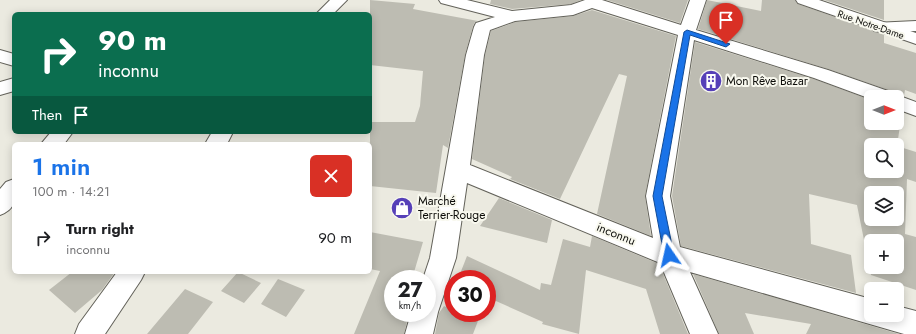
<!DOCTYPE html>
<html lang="en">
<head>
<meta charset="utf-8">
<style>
  :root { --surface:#fff; --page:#f2f2f2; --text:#202124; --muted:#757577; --accent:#1a73e8 }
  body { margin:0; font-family:Jost,sans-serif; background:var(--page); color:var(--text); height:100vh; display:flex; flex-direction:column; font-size:15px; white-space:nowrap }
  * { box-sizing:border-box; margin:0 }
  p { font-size:13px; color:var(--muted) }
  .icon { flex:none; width:22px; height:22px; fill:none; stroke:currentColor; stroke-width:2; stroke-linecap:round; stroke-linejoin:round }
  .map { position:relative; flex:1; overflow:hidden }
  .side { position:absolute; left:12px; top:142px; width:360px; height:132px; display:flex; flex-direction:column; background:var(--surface); border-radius:6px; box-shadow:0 2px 10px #0003 }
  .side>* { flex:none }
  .guide { position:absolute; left:12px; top:12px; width:360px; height:122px; border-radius:6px; box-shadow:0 2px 10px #0003; background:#0b6e4f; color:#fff; overflow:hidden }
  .needle { width:26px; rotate:90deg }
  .tools { position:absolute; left:864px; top:90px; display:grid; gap:8px }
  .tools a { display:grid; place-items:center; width:40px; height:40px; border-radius:6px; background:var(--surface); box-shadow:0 2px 10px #0003; font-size:20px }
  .speed { position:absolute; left:384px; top:270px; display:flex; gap:8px; font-size:20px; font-weight:700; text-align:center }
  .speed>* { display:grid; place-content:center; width:52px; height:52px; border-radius:50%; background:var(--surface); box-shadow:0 2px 10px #0003; line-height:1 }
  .speed small { font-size:10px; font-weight:400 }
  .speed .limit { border:6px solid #d22; background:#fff; color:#111 }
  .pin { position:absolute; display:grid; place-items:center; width:34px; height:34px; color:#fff; margin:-41px -17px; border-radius:50% 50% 50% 0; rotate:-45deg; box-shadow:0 0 4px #0007 }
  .pin .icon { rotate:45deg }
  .me { position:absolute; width:44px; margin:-22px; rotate:349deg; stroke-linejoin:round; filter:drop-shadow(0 0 3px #0008) }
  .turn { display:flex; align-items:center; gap:14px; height:84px; padding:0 20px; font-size:18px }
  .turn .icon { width:52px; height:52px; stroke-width:2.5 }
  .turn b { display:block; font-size:28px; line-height:34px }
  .then { display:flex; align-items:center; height:38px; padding:0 20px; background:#0003; gap:8px; font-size:15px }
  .round { display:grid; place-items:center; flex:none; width:42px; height:42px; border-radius:6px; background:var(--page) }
  .headline { display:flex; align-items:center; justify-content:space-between; height:68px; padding:0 20px }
  h1 { font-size:24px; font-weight:600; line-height:30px; color:var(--accent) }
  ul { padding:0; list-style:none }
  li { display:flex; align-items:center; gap:12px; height:56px; padding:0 20px }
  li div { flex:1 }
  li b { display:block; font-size:15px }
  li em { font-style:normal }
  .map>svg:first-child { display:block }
</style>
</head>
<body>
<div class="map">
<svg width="916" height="334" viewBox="0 0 916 334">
  <rect width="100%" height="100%" fill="#ebeae0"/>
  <path fill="#bdbcb2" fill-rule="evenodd" d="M370 0 415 4 413 9 478 21 475 22 473 26 465 55 448 148 443 145 436 193 370 186V122H415L420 106 423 71 370 65Z
    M491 0H581L571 4 512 9 490 4Z
    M607 0H688L680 23Z
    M707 0 761 11 762 0H795L798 4 872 30 874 32 884 34V43L916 53V94L905 90 904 96 898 94H894L891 91 828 69 698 29Z
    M824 0H884V20Z
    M592 10 676 36 645 196 651 236 597 214 627 76 619 74 560 199 510 179 512 177 472 159 485 55 491 31 515 22 573 16Z
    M695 42 814 79 871 100V123H897V111L902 112 897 146 916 152V182L907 179 905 234 916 237V290L871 275 857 205 809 194 811 244 851 255 856 293 681 246 672 196ZM871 145H897V171H871ZM871 193H897V219H871ZM871 241H897V267H871Z
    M499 198 552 220 547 243 480 226Z
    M370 232 423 242 412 279H393V313H409L404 334H354L380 271 370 269Z
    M592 236 659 264 688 334H660L646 289 586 270 579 334 542 324 543 322 487 297V279H458L467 256 540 290 541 283 551 285 563 239 590 247Z
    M72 272H115L102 290 75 313 49 290Z
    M238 272 261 283 244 303 221 291Z
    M693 274 899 334H806L811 324 745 313 754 334H719Z
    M278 279 305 290 286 317 261 304Z
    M185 289 213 302 188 334H147Z
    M453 291V313H481L473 334H435L439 313 444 306 446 307Z"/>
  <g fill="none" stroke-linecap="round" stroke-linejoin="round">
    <g stroke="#63625a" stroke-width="2">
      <path id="minor" d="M330 0H347L333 14H316Z
        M439 0H467L512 11 571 5 585 0H602L681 25 690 0H706L696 30 828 70 891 92 893 96 897 95 916 102V116L897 109V97H871V99L814 78 694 40 670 196 680 247 871 299V315H897V306L916 311V334H904L690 272 718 334H690L660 263 467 183 456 258 438 312 433 334H405L411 313H427V279H423L430 258 466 55 474 27 476 23 495 17 441 3ZM592 8 678 35 646 196 653 238 470 165 484 55 490 30 515 21 573 15Z
        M916 21V31L880 32 874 31 872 27 874 23Z
        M0 50 14 54V66L0 62Z
        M14 78V91L0 95V82Z
        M51 132H73L64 144H41Z
        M212 132H233L227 144H205Z
        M14 179C14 196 19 208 0 215V189L6 182Z
        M117 272H145L141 280 105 334H75L79 324Z"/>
    </g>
    <g stroke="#63625a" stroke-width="2">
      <path id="tertiary" d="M796 0H819L916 33V44L798 3Z"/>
    </g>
    <use href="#minor" fill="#fff" fill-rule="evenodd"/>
    <use href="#tertiary" fill="#fff" fill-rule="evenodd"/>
  </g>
  <path fill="#1a73e8" stroke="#114b97" d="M687 30 730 44 726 47 690 35 662 196 674 255 673 258 669 260 665 258 664 255 653 196 684 32Z"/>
  <defs>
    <g id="building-disc" transform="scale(1.15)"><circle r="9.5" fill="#5640b8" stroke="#f8f8ee"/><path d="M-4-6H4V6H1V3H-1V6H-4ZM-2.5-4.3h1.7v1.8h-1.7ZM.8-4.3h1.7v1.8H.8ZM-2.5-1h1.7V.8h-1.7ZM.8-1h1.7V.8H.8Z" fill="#fff"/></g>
    <g id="shop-disc" transform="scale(1.15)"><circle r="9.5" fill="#5640b8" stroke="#f8f8ee"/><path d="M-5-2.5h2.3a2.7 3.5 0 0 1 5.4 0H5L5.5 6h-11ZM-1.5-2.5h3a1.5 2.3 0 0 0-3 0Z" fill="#fff"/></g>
  </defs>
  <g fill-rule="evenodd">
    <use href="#building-disc" x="711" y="81"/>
    <use href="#shop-disc" x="402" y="208"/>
  </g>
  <g text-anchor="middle" stroke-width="4" stroke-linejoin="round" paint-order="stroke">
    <g font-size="10" fill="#0c0c09" stroke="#f8f8ee">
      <text transform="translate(871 24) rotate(19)" y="4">Rue Notre-Dame</text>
    </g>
    <g font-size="12" fill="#0c0c09" stroke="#f8f8ee" text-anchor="start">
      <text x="726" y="85">Mon Rêve Bazar</text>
      <text x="418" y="205">Marché<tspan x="418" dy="14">Terrier-Rouge</tspan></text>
    </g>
    <g font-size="12" fill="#0c0c09" stroke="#f8f8ee">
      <text transform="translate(616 234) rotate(22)" y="4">inconnu</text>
    </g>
  </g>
</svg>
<div class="tools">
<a><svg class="needle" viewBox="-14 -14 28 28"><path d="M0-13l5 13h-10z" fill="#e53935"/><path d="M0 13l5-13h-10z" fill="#757577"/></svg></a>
<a><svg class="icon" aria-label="search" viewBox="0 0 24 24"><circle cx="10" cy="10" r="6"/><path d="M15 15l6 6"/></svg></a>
<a><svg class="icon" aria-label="layers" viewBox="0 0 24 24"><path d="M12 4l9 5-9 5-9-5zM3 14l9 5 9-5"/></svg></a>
<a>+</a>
<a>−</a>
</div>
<div class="speed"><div>27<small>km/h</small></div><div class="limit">30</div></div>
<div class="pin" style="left:726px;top:44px;background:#d93025"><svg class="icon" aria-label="arrive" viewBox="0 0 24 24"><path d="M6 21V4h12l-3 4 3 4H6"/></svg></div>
<svg class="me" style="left:669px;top:255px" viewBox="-20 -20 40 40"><path d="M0-17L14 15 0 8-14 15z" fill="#1a73e8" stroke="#fff" stroke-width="4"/></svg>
<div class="guide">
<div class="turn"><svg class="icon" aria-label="right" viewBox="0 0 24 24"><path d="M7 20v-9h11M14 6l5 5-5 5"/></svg><div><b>90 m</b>inconnu</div></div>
<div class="then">Then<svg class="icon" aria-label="arrive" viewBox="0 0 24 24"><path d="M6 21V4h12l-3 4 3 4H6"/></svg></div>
</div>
<section class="side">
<div class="headline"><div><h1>1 min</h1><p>100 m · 14:21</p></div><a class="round" style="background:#d93025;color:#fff"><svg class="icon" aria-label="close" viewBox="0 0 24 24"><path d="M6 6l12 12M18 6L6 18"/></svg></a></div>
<ul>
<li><svg class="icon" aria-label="right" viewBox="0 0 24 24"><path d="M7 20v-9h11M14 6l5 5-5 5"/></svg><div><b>Turn right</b><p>inconnu</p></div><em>90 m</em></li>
</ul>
</section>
</div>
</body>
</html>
